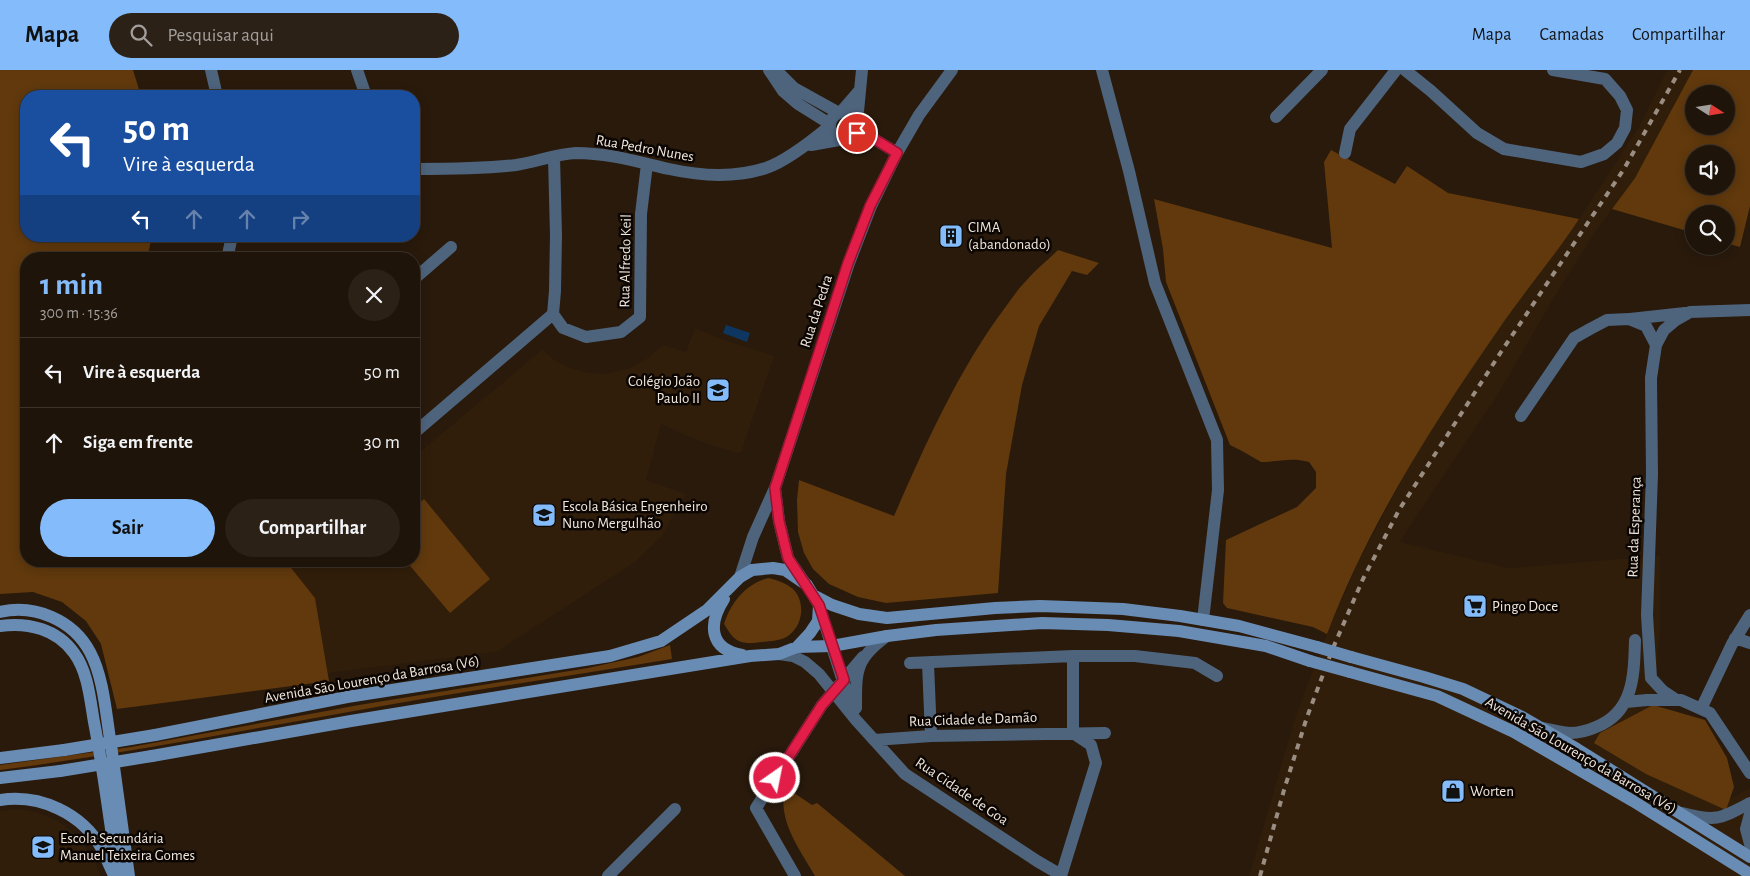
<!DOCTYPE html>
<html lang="pt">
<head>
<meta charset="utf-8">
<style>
  :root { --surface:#1f1409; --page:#2c2117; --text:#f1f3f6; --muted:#a19e9c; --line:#3c332a; --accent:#84bcfb }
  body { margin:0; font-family:"Alegreya Sans",sans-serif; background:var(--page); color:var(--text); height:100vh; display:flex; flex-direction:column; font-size:19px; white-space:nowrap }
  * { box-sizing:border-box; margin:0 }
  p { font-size:16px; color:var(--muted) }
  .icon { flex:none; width:28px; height:28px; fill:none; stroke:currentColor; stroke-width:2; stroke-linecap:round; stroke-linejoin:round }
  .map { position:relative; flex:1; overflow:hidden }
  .panel { position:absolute; left:20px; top:182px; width:400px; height:315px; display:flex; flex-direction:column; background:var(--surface); border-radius:20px; box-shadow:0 2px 12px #0003,0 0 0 1px var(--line) }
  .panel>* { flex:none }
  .guide { position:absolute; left:20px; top:20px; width:400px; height:152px; border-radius:20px; box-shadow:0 2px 12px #0003,0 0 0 1px var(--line); background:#1a4fa0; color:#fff; overflow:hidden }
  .needle { width:32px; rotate:102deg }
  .fabs { position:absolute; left:1685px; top:15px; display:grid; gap:10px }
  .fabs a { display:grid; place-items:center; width:50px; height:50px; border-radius:50%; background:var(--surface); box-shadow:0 2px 12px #0003,0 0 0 1px var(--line); font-size:25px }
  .pin { position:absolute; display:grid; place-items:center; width:42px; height:42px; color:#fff; margin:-21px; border:2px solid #fff; border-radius:50%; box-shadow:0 1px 5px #0007 }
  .me { position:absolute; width:55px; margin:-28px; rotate:33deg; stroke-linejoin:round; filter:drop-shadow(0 0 4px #0008) }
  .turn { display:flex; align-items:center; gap:18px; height:105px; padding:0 20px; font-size:22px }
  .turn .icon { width:65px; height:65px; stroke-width:2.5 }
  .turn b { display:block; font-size:35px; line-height:42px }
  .lanes { display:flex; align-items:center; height:48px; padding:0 20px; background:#0003; justify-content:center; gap:25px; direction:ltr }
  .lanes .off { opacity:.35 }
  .round { display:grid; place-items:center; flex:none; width:52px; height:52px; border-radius:26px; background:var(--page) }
  .head { display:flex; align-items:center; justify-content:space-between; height:85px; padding:0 20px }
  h1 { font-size:30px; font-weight:700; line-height:38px; color:var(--accent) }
  .cta { display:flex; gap:10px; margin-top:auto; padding:10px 20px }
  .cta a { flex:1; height:58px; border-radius:30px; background:var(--accent); color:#111; font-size:20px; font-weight:700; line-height:58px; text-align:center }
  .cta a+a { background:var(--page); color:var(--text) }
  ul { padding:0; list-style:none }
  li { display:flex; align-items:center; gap:15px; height:70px; padding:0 20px; border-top:1px solid var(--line) }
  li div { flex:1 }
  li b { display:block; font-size:19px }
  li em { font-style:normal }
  header { display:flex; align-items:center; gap:30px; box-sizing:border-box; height:70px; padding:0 25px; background:var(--accent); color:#111 }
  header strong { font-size:24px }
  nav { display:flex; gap:28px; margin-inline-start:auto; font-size:18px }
  .search { width:350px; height:45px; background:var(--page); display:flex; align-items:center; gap:12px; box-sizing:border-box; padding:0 18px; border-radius:28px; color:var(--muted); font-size:19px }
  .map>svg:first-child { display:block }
</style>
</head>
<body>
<header>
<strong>Mapa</strong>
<div class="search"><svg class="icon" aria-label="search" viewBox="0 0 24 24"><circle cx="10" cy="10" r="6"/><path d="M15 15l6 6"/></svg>Pesquisar aqui</div>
<nav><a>Mapa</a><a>Camadas</a><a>Compartilhar</a></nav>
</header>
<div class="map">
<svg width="1750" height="806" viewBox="0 0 1750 806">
  <rect width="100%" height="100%" fill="#291a0c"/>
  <path fill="#311e0a" d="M1667 0H1693L1635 108 1597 159 1552 231 1497 326 1400 471 1404 473 1509 498 1660 486V560L1654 631 1657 663 1714 734 1734 727 1750 718V806H1249L1296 645 1331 553 1359 491 1420 376 1505 249 1579 149 1639 57Z
    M695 258 721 269 774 286 741 382 737 383 699 371 661 354 646 410 686 424 662 466 635 492 496 582 328 603 315 528 288 494 290 491H414V387L542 280 556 291 569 298 589 303 606 304 630 298 645 290 663 275 686 282Z
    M16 739 37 742 58 751 76 765 95 790 100 806H0V741Z"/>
  <path fill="#61390d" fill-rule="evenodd" d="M0 0H133L141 26H26V166H152L147 189H26V491H290L288 494 315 528 329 611 117 639 101 574 86 551 62 532 33 522 0 524Z
    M1693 0H1750V136L1740 177 1726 173V144H1694V163L1612 139 1635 108ZM1694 24H1726V56H1694ZM1694 84H1726V116H1694Z
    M1331 80 1395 114 1407 96 1448 123 1579 149C1556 184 1529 216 1505 250 1436 349 1370 451 1327 564L1313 557 1227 538 1223 533 1226 470 1297 437 1316 418V402L1309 392C1291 387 1279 392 1261 392L1242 381 1230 375 1166 212 1163 179 1154 129 1332 178 1324 92Z
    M1058 180 1099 193 1087 205 1072 201 1039 256 1022 315 1006 404 998 523 886 533 858 527 829 514 813 499 804 483 798 462 797 430 799 410 894 446C925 375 958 301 1004 239 1011 230 1017 220 1025 212 1035 200 1047 191 1058 180Z
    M424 429 490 509 450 543 406 491H414V438Z
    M768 508C777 510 786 513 793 519 806 532 803 556 788 566 780 571 771 571 762 572 755 573 745 574 739 571 732 568 728 560 724 554 731 532 746 514 768 508Z
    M670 575 672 589C562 607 453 623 343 643 229 663 115 685 0 700V695L131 677 359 635 588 598 638 587Z
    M1653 635 1705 650 1727 688 1734 717 1726 740 1646 704 1594 673 1600 663Z
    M785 717 812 735 817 733 905 806H815C799 778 777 750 785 717Z"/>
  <path fill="#0d3761" d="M726 255 750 263 747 272 723 263Z"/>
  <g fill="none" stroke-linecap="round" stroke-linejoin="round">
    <path stroke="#4e647d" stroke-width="12" d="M211 0 217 26
      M357 0 366 26
      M1102 0 1129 101 1155 213 1217 370 1218 420 1203 550
      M1405 0 1431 21 1477 63 1504 79 1581 92 1604 84 1617 73 1625 58 1627 40 1620 26 1605 9 1553 0
      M841 42 860 20
      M1276 47 1322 0
      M857 52 862 0
      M811 75 839 70
      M1345 83 1350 59 1396 0
      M554 87 556 165 555 221 553 244 563 258 586 267 621 262 640 247 641 144 647 94
      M414 99C448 99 482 99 516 95 536 92 556 84 576 83 608 83 638 92 669 99 701 106 735 108 766 98 787 91 813 70 830 56
      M227 189 232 166
      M414 209 451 177
      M1630 249 1685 243
      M1521 346 1574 268 1590 259 1607 250 1629 249 1646 256 1656 275
      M414 363 553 244
      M819 536 853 643
      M1735 568 1750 573
      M779 584 793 586 805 592 819 604 856 650 905 704 1037 791 1061 805
      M910 593 1073 586
      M928 593 931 666
      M1675 629 1663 621 1651 608 1647 545 1652 404 1651 308 1656 275 1664 260 1676 250 1690 242 1750 240
      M1626 632 1647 630H1681L1710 643 1750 703
      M856 638C856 601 855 589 887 566
      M1701 639 1732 574 1750 545
      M1543 658C1552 660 1561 662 1570 663 1579 663 1587 661 1596 657 1634 642 1634 605 1635 570
      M874 670 931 666 1105 663
      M1682 743C1716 752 1720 749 1750 733
      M1750 744 1746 759 1750 774
      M608 806 675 739
      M795 806 756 738 822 635 863 587
      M1061 806 1096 693 1091 675 1073 663V586H1135L1195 593 1217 606"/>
    <path stroke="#4e647d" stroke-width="12" d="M769 0 783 21 798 34 830 54
      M776 0 794 18 839 43
      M830 56a14 14 0 1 1 28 0a14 14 0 1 1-28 0Z
      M858 59 897 83
      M775 418 779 451 788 488 805 513
      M740 507 753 467 775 418 849 193 871 136 897 83 919 45 952 0"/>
    <path stroke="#698cb5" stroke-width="12" d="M813 525 832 535 859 544 887 548 995 538 1040 536 1123 539 1180 546 1239 556 1317 577
      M724 529C708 554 709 579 742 585
      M0 542C35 534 73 550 90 582 104 608 106 646 111 675 117 718 123 762 129 806
      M0 556C28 552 57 559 74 583 88 602 90 629 94 652 104 703 110 755 118 806
      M1351 587 1424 607 1463 619 1522 647 1577 679 1750 787
      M1350 602 1437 626 1514 662 1633 731 1750 804
      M155 665 347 627 610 586 661 571 707 540 740 507 752 500 773 498 785 500 807 515 819 535 818 551 810 563 797 577
      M152 686 351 651 750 586 779 584 797 577 832 576 887 566 936 560 1042 553 1108 555 1179 561 1266 576 1310 591
      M0 688 64 680
      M0 708 60 701
      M0 730C40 724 82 743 102 779 106 787 109 795 113 803"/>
    <path stroke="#9a8e83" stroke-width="4" stroke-dasharray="6 6" stroke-linecap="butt" d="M1260 806 1284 720 1307 647 1333 578 1363 509 1399 440 1501 282 1624 99 1680 0"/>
    <path stroke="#698cb5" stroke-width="12" d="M1317 577 1351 587
      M1310 591 1350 602
      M64 680 155 665
      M60 701 152 686"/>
  </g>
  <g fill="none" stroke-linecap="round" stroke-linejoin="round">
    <g stroke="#92132f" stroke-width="12">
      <path id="route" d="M775 708 822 635 844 610 819 535 788 488 779 451 775 418 848 193 870 136 897 83 858 59 857 63"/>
    </g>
    <use href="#route" stroke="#e11d48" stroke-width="9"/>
  </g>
  <defs>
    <g id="building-square" transform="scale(1.25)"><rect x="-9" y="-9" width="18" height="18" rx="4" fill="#84bcfb" stroke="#0c0603"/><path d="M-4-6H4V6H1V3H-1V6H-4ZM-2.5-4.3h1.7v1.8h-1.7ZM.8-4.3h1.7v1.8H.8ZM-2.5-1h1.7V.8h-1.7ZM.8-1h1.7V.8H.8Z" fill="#111"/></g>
    <g id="school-square" transform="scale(1.25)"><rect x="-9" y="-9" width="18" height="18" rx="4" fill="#84bcfb" stroke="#0c0603"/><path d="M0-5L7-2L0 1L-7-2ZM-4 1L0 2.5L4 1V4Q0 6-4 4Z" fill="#111"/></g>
    <g id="supermarket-square" transform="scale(1.25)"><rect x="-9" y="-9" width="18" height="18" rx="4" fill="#84bcfb" stroke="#0c0603"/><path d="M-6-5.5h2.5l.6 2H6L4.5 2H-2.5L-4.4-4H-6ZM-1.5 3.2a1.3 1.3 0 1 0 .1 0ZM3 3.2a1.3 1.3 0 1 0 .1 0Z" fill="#111"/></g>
    <g id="shop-square" transform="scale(1.25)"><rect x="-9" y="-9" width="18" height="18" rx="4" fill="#84bcfb" stroke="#0c0603"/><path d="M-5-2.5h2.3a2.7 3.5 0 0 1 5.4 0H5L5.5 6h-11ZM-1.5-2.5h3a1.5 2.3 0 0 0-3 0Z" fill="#111"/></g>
  </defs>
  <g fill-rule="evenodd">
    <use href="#building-square" x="951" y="166"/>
    <use href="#school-square" x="718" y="320"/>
    <use href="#school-square" x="544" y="445"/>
    <use href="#supermarket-square" x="1475" y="536"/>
    <use href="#shop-square" x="1453" y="721"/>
    <use href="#school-square" x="43" y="777"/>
  </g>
  <g text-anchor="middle" stroke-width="5" stroke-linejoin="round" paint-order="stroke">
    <g font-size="15" fill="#f0e6dd" stroke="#0c0603">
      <text transform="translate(645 78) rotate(10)" y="5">Rua Pedro Nunes</text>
      <text transform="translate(625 191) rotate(-89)" y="5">Rua Alfredo Keil</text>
      <text transform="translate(816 241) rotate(-72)" y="5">Rua da Pedra</text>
      <text transform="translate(1634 457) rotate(-88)" y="5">Rua da Esperança</text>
      <text transform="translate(372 609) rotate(-10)" y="5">Avenida São Lourenço da Barrosa (V6)</text>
      <text transform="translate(973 649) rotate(-2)" y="5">Rua Cidade de Damão</text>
      <text transform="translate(1581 685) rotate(30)" y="5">Avenida São Lourenço da Barrosa (V6)</text>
      <text transform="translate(962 721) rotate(34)" y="5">Rua Cidade de Goa</text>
    </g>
    <g font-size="15" fill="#f0e6dd" stroke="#0c0603" text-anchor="start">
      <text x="968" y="162">CIMA<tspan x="968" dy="17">(abandonado)</tspan></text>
      <text x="700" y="316" text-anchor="end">Colégio João<tspan x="700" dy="17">Paulo II</tspan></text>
      <text x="562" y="441">Escola Básica Engenheiro<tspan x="562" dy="17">Nuno Mergulhão</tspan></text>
      <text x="1492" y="541">Pingo Doce</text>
      <text x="1470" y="726">Worten</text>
      <text x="60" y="773">Escola Secundária<tspan x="60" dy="17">Manuel Teixeira Gomes</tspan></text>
    </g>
  </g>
</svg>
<div class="fabs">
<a><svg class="needle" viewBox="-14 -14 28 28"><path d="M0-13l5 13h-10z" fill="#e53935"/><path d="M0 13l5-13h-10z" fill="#a19e9c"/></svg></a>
<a><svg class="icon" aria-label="sound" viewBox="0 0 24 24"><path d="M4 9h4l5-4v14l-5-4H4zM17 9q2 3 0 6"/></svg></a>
<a><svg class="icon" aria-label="search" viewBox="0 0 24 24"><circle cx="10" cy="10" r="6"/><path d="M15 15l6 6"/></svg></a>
</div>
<div class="pin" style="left:857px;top:63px;background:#d93025"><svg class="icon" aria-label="arrive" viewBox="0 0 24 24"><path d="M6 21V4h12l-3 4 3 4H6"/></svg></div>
<svg class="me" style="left:775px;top:708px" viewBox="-20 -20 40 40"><circle r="17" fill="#e11d48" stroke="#fff" stroke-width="3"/><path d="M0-11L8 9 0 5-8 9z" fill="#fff"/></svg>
<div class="guide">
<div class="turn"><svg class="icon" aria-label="left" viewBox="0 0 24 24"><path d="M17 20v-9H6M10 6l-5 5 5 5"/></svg><div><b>50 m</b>Vire à esquerda</div></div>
<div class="lanes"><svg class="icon" aria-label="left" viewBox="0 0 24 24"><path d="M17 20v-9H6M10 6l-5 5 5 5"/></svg><svg class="icon off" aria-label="ahead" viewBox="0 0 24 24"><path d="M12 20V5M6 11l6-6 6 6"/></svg><svg class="icon off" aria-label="ahead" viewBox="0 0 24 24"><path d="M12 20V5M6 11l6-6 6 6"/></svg><svg class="icon off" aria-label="right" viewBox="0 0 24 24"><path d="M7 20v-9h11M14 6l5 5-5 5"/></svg></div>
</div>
<section class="panel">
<div class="head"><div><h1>1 min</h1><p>300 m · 15:36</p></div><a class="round"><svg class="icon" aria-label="close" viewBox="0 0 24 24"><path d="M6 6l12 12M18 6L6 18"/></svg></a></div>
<ul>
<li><svg class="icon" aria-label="left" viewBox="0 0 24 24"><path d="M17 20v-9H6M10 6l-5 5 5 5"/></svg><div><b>Vire à esquerda</b></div><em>50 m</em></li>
<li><svg class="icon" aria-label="ahead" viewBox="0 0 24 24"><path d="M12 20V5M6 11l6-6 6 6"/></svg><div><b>Siga em frente</b></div><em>30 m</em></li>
</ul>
<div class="cta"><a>Sair</a><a>Compartilhar</a></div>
</section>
</div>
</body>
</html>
